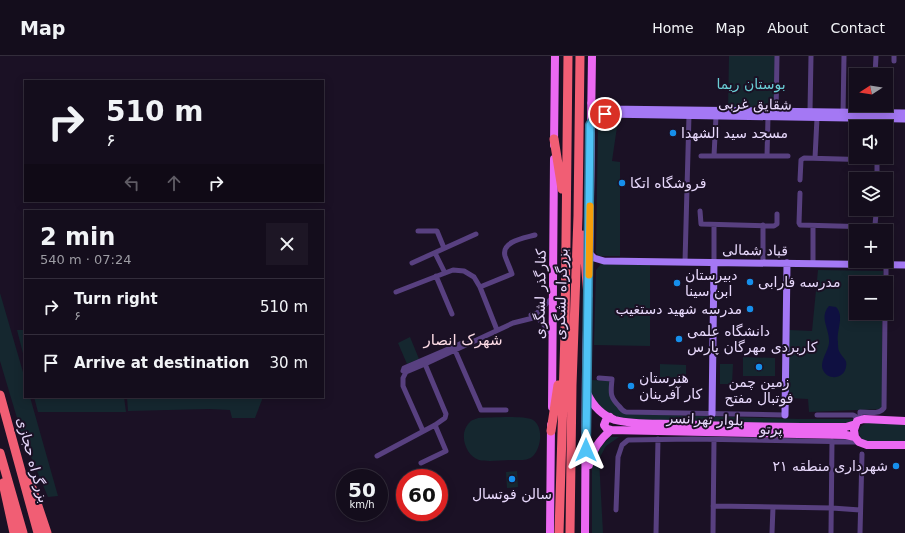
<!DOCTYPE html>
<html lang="en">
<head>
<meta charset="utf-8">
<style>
  :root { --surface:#140d1c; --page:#1d1625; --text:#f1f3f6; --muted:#9d9ca3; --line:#332d3b }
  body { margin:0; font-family:"DejaVu Sans",Vazirmatn,sans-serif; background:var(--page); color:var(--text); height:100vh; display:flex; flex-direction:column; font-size:15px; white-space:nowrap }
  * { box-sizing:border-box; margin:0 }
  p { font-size:13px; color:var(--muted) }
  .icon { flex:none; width:22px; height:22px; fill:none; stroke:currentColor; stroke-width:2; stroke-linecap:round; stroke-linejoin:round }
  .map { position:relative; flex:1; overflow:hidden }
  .sheet { position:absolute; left:24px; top:154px; width:300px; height:188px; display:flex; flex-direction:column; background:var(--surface); border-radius:0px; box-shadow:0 2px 10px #0003,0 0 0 1px var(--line) }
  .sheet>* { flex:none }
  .top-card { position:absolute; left:24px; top:24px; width:300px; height:122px; border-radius:0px; box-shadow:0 2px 10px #0003,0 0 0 1px var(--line); background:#140d1c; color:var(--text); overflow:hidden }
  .needle { width:26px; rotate:258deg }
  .controls { position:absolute; left:849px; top:12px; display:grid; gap:8px }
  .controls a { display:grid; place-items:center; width:44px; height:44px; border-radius:0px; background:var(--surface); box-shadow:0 2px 10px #0003,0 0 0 1px var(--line); font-size:20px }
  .speed { position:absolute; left:336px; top:413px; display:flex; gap:8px; font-size:20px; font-weight:700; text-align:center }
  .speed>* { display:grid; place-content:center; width:52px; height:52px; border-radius:50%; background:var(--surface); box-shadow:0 2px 10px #0003,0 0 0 1px var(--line); line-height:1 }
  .speed small { font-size:10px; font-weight:400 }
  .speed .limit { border:6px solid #d22; background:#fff; color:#111 }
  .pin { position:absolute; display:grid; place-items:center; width:34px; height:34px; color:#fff; margin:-17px; border:2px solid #fff; border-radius:50%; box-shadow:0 1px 4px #0007 }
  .me { position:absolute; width:44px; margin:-22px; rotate:0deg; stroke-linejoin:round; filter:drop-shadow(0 0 3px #0008) }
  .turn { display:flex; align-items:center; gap:14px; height:84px; padding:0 16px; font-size:18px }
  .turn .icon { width:52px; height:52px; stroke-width:2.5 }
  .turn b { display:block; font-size:28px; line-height:34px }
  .lanes { display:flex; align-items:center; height:38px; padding:0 16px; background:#0003; justify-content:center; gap:20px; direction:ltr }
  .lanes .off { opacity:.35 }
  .round { display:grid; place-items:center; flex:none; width:42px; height:42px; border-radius:0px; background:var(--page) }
  .overview { display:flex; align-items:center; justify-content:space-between; height:68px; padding:0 16px }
  h1 { font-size:24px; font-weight:800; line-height:30px }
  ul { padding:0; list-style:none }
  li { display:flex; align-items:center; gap:12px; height:56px; padding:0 16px; border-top:1px solid var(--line) }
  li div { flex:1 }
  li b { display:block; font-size:15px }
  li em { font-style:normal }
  header { display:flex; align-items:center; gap:24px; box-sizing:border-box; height:56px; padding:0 20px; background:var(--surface); border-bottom:1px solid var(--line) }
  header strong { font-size:19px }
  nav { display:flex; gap:22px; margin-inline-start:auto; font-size:14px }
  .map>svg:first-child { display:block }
</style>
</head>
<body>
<header>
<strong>Map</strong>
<nav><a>Home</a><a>Map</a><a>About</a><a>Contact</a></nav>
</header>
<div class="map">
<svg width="905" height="477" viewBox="0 0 905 477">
  <rect width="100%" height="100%" fill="#1b1125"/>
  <path fill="#15272f" d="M729 0H775L774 57 728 55Z
    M602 63 618 64 612 105 620 106V200H599L596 197 598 66Z
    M601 208 650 209V290L594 289 596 214Z
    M818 214 883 215V227H856V257H882V353L809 356 808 343 788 342 789 274 812 275Z
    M0 237 25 323V341H30L58 440 48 441 23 382 0 305Z
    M17 274H25V305Z
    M410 281 419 303 407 308 398 287Z
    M743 301 775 302V320H743Z
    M660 308 686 309V322L660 321Z
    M720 308H733L732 328H720Z
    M592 324 611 325 610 339 630 358 800 363H853L854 364 848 370 623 364 603 353 592 341Z
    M34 341H124L126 356H38Z
    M127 341H263L255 362H232L230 354 209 353 128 355Z
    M478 362C490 362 523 359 533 364 544 371 541 392 533 400 528 405 519 404 513 404 504 404 488 406 479 404 465 399 458 377 470 366 471 364 476 363 478 362Z
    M867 367H905V387C895 386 871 389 863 384 861 382 859 379 859 376 859 371 862 369 867 367Z
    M610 381H619L606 390 599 403 603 477H592V412L596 396Z
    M517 415 518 431 507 432 506 416Z"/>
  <path fill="#0f1041" d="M829 250 836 251C845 260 836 275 838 286 838 289 838 293 839 295 842 302 848 303 846 311 844 323 828 325 823 314 819 304 830 294 829 284 829 272 819 261 829 250Z"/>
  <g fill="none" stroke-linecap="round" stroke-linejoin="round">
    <path stroke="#584080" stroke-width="5" d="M894 0V5
      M875 19 876 0
      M810 55 811 0
      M875 56V49
      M776 58 777 0
      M843 59 844 0
      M866 71 867 63
      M701 100H788
      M714 100 716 60
      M767 100 768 61
      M815 102 817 62
      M800 124 801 104 804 102 875 104 877 105V116
      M800 137 799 167 800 169 873 171 875 169 876 158
      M700 155 701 168 774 170 777 168V158
      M763 169V207
      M813 170V208
      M418 175H437L444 192
      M435 197 445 217
      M685 206 689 59
      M412 207 476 178
      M714 207V169
      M436 220 452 258
      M886 227V209
      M480 231 512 218C510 212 507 206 505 200 501 185 525 182 535 179
      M396 236 445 217 453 214 464 215 474 221 480 231 497 274
      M531 259 536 258 553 241
      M454 292 481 354H506
      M406 316 403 315 404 312 462 287
      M599 322 612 323C611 336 609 340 619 350 621 353 623 355 626 356L785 359
      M817 359H853L855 360 857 365
      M860 364V356C868 356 879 359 884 352L885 257
      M423 375 403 330V322L406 316 425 308 513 267 537 261 552 278
      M377 400 435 369 445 362 446 358 425 308
      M421 407 446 395 435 369
      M713 450 832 452 860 454
      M616 454 618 401 622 389 628 384 693 383 859 386
      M656 477 658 383
      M713 477 714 384
      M772 477 773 451
      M831 477 832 385
      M860 477 862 398"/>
    <path stroke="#a478f4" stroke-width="7" d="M591 47 596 51 606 53 905 57
      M590 69 595 61 605 58 905 63
      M590 198 594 202 604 205 905 209
      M712 358 714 207
      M785 359 787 207"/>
    <path stroke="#ec69f2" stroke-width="8" d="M554 89 555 0
      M589 212 592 0
      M587 337C593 350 601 359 615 364 634 369 659 367 679 368 734 371 790 371 846 371L856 368
      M552 351 554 103
      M610 361 606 364 604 369 607 373 611 374
      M905 365 864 363 857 365 854 374 855 381 859 386 867 389H905
      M589 409C592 394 600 383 611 374L846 379 855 381
      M550 477 551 369
      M585 477 586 314 588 234"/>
    <path stroke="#f15e74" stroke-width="9" d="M554 83 562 133
      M583 179 588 240
      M0 339 38 477
      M551 375 558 329
      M0 397 23 477
      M29 423 47 477
      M3 427 14 477
      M559 477 565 276 568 0
      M570 477 572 329 578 160 580 0"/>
  </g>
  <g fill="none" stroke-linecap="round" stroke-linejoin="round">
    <g stroke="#337fa1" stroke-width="10">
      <path id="route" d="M586 394 590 69 595 61 605 58"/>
    </g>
    <use href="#route" stroke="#4fc3f7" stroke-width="7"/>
    <path stroke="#f59e0b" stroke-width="7" d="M589 219 590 150"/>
  </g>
  <g fill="#168feb" stroke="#1b1125" stroke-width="1.5">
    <circle cx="673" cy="77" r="4"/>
    <circle cx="622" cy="127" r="4"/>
    <circle cx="750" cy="226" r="4"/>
    <circle cx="677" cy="227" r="4"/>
    <circle cx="750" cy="253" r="4"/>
    <circle cx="679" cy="283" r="4"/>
    <circle cx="759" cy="311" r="4"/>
    <circle cx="631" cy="330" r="4"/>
    <circle cx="896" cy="410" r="4"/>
    <circle cx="512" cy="423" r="4"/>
  </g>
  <g text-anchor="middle" stroke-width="4" stroke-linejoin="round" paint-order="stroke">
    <g font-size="14" fill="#6aced6" stroke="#1b1125">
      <text x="751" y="33">بوستان ریما</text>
    </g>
    <g font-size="14" fill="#e8d9fc" stroke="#1b1125">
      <text transform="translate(755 48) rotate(1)" y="5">شقایق غربی</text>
      <text transform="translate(755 194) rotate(1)" y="5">قباد شمالی</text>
      <text transform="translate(540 238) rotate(-89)" y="5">کنارگذر لشگری</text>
      <text transform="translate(561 238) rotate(-88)" y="5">بزرگراه لشگری</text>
      <text transform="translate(705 363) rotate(2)" y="5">بلوار تهرانسر</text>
      <text transform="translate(771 373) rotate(1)" y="5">پرتو</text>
      <text transform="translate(33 404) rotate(75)" y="5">بزرگراه حجازی</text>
    </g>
    <g font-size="14" fill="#e8d9fc" stroke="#1b1125" text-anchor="start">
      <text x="681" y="82">مسجد سید الشهدا</text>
      <text x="630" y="132">فروشگاه اتکا</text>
      <text x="685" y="224">دبیرستان<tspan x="685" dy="16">ابن سینا</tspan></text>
      <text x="758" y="231">مدرسه فارابی</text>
      <text x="742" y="258" text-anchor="end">مدرسه شهید دستغیب</text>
      <text x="687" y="280">دانشگاه علمی<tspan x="687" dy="16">کاربردی مهرگان پارس</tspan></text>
      <text x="639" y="327">هنرستان<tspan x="639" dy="16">کار آفرینان</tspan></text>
      <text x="759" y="331" text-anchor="middle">زمین چمن<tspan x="759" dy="16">فوتبال مفتح</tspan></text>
      <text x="888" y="415" text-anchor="end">شهرداری منطقه ۲۱</text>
      <text x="512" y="443" text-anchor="middle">سالن فوتسال</text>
    </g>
    <g font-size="15" fill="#fcdbe5" stroke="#1b1125">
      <text x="463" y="289">شهرک انصار</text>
    </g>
  </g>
</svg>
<div class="controls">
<a><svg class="needle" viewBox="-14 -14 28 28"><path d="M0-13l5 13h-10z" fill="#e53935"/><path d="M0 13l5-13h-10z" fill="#9d9ca3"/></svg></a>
<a><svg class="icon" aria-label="sound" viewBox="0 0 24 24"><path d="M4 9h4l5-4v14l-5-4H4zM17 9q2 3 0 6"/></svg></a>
<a><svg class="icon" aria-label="layers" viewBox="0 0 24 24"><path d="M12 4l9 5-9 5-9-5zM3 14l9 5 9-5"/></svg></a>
<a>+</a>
<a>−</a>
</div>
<div class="speed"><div>50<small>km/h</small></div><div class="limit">60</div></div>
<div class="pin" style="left:605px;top:58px;background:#d93025"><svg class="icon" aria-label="arrive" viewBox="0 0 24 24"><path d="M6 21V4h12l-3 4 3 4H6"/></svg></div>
<svg class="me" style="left:586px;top:394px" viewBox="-20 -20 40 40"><path d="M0-17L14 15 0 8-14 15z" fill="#4fc3f7" stroke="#fff" stroke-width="4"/></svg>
<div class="top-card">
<div class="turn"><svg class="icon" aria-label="right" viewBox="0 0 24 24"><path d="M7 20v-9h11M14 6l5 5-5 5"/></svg><div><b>510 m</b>۶</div></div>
<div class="lanes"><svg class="icon off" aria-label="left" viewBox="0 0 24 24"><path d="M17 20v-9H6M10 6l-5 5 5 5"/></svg><svg class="icon off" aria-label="ahead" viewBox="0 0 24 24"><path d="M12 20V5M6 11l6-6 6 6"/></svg><svg class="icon" aria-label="right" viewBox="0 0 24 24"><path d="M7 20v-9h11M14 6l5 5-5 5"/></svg></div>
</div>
<section class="sheet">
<div class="overview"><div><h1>2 min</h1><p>540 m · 07:24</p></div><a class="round"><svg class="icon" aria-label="close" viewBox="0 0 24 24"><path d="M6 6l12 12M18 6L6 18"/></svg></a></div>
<ul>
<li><svg class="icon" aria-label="right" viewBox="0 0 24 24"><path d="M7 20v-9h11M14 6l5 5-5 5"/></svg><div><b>Turn right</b><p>۶</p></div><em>510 m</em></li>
<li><svg class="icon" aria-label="arrive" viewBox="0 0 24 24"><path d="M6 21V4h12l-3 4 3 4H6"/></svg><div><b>Arrive at destination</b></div><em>30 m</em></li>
</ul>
</section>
</div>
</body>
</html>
